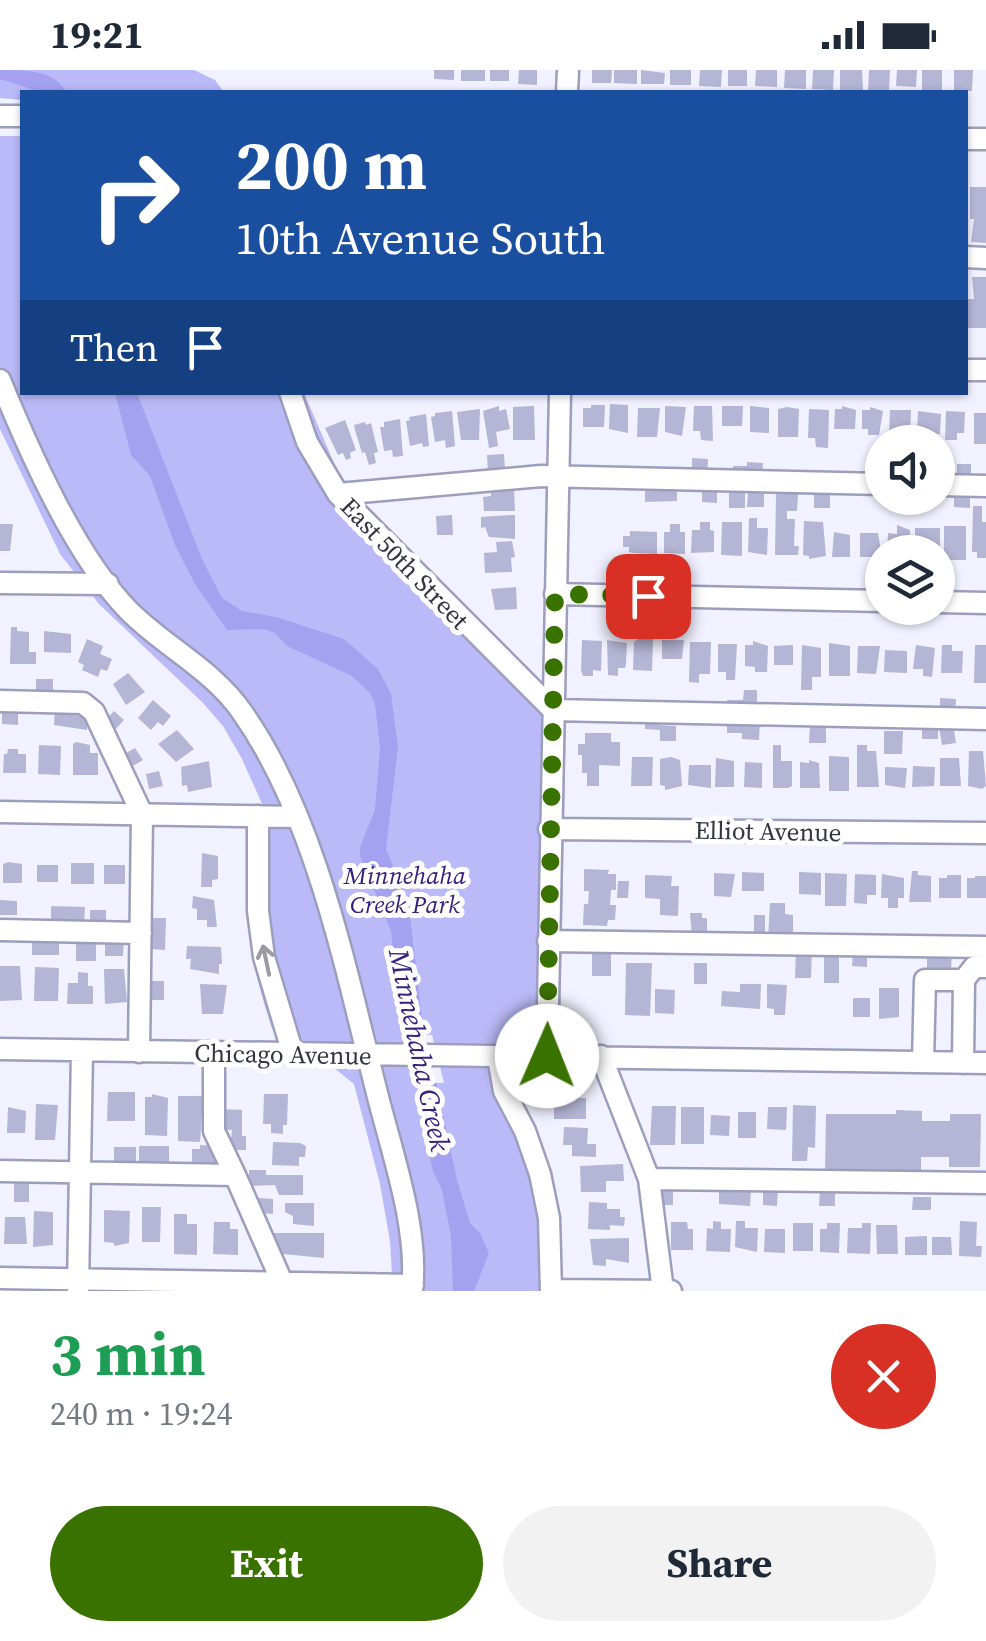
<!DOCTYPE html>
<html lang="en">
<head>
<meta charset="utf-8">
<style>
  :root { --surface:#fff; --page:#f2f2f3; --text:#1f2937; --muted:#747a83; --accent:#3a7200 }
  body { margin:0; font-family:"Source Serif 4",serif; background:var(--page); color:var(--text); height:100vh; display:flex; flex-direction:column; font-size:38px; white-space:nowrap }
  * { box-sizing:border-box; margin:0 }
  p { font-size:32px; color:var(--muted) }
  .icon { flex:none; width:55px; height:55px; fill:none; stroke:currentColor; stroke-width:2; stroke-linecap:round; stroke-linejoin:round }
  .map { position:relative; height:1221px; overflow:hidden }
  .drawer { display:flex; flex-direction:column; background:var(--surface); flex:1 }
  .drawer>* { flex:none }
  .top-card { position:absolute; left:20px; top:20px; width:948px; height:305px; border-radius:0px; box-shadow:0 2px 8px #0004; background:#1a4fa0; color:#fff; overflow:hidden }
  .controls { position:absolute; left:865px; top:355px; display:grid; gap:20px }
  .controls a { display:grid; place-items:center; width:90px; height:90px; border-radius:50%; background:var(--surface); box-shadow:0 2px 8px #0004; font-size:50px }
  .pin { position:absolute; display:grid; place-items:center; width:85px; height:85px; color:#fff; margin:-42px; border-radius:20px; box-shadow:0 5px 15px #0006 }
  .me { position:absolute; width:110px; margin:-55px; rotate:1deg; stroke-linejoin:round; filter:drop-shadow(0 0 8px #0008) }
  .turn { display:flex; align-items:center; gap:35px; height:210px; padding:0 50px; font-size:45px }
  .turn .icon { width:130px; height:130px; stroke-width:2.5 }
  .turn b { display:block; font-size:70px; line-height:85px }
  .then { display:flex; align-items:center; height:95px; padding:0 50px; background:#0003; gap:20px; font-size:38px }
  .round { display:grid; place-items:center; flex:none; width:105px; height:105px; border-radius:52px; background:var(--page) }
  .overview { display:flex; align-items:center; justify-content:space-between; height:170px; padding:0 50px }
  h1 { font-size:60px; font-weight:700; line-height:75px; color:#1e9e55 }
  .action { display:flex; gap:20px; margin-top:auto; padding:20px 50px }
  .action a { flex:1; height:115px; border-radius:60px; background:var(--accent); color:#fff; font-size:40px; font-weight:700; line-height:115px; text-align:center }
  .action a+a { background:var(--page); color:var(--text) }
  .status { display:flex; justify-content:space-between; align-items:center; height:70px; padding:0 50px; background:var(--surface); direction:ltr }
  .status svg { height:28px; fill:currentColor }
  .map>svg:first-child { display:block }
</style>
</head>
<body>
<div class="status"><b>19:21</b><svg viewBox="0 0 49 12"><path d="M0 12V9h3v3zM5 12V6h3v6zM10 12V3h3v9zM15 12V0h3v12zM26 1h20v11H26zM47 4h2v5h-2z"/></svg></div>
<div class="map">
<svg width="986" height="1221" viewBox="0 0 986 1221">
  <rect width="100%" height="100%" fill="#f1f1ff"/>
  <path fill="#bbbaf8" d="M0 0H194L215 10 224 22H22V30L0 28Z
    M0 66H22V322L304 323 340 407 566 646 560 961 521 962 517 1019 542 1084 557 1143 562 1200 560 1221H393L390 1171 380 1114 354 1014 298 969 272 958C245 879 243 821 249 739L264 738 242 689 223 656 203 633 99 534 60 484 0 359Z"/>
  <path fill="#a4a1f1" d="M0 0C25 0 55 0 66 22H41L0 9Z
    M115 323H137L202 489 222 528 242 541 276 547 344 569 378 599 391 624 398 677 386 779 409 836 421 942 457 1110 470 1153 480 1163 489 1183 474 1221H453L451 1166 442 1120 433 1101 426 1073 421 1019 399 930 391 861 360 786V777L375 740 380 678 375 634 370 623 352 606 287 576 275 563 263 559 227 560 195 514 175 475 150 406 131 385Z"/>
  <path fill="#f1f1ff" d="M403 964 432 965 444 1013 414 1012Z"/>
  <path fill="#b5b5d5" d="M434 0H454V10L434 9Z
    M461 0H485V11H461Z
    M490 0H509V11H490Z
    M519 0H537V15L518 14Z
    M592 0H612L611 13H592Z
    M614 0H637V14L614 13Z
    M641 0 665 3 664 14H641Z
    M670 0H691V15H670Z
    M700 0H722L721 17 699 16Z
    M728 0H747V16H728Z
    M756 0H777V17L755 16Z
    M785 0H806V19L784 18Z
    M813 0H834L833 20 812 19Z
    M840 0H862L863 20H840Z
    M869 0H890L889 21 868 20Z
    M897 0H917L916 17 896 16Z
    M922 0H942V21H922Z
    M954 0H973L972 21H954Z
    M970 117H986V173L971 172 974 149H970Z
    M972 207H986V258H967V229H974Z
    M610 334 628 335V363L609 359Z
    M591 335H605L604 357H583V338H591Z
    M499 336V341L506 339 510 359 496 362 498 376 489 378 483 341Z
    M534 336 535 370H513V337Z
    M665 336 686 337 682 366 665 362Z
    M694 336H712L713 371 701 370 700 361H693Z
    M722 336H743L742 356H722Z
    M750 336 769 338V363L750 362Z
    M842 336 856 340 855 359H834L835 339H842Z
    M787 337 799 339 798 367H778V339Z
    M870 337 883 341 879 365H868V359H862V340H870Z
    M638 338H660L657 367H637Z
    M480 339 479 370H461L457 342Z
    M809 339 829 340 828 378 816 377 815 368H808Z
    M890 340H911L910 367 889 366Z
    M452 341 455 376 446 378 445 370 435 372 431 347 435 346V343Z
    M918 341 941 344 940 364H917Z
    M946 341 965 342 964 363H957V370H945Z
    M974 343H986V374H974Z
    M426 344 429 376 423 377 422 373 410 376 406 351 410 350 409 347Z
    M400 349 403 386 393 387 392 380 384 381 380 357H384V352Z
    M345 350 356 380 350 383 351 388 346 390 343 383 338 385 325 358Z
    M365 352 366 355 371 353 378 382 374 383 376 393 369 395 365 382 362 383 355 360 354 355Z
    M504 384 505 400 488 402 487 385Z
    M692 388 708 389 707 406 692 405Z
    M747 392 763 393 762 407 733 406V396H747Z
    M957 394H971V410H957Z
    M645 415H677V431L645 432Z
    M702 416H717V433L702 432Z
    M514 418 515 441H484L483 427 491 426V420Z
    M954 420H970V438L954 437Z
    M729 422H745V438H729Z
    M748 422H764V437H747Z
    M814 422H830V438H814Z
    M776 424H798L797 441H787V449H795L794 476H799L798 485H775Z
    M973 436H982V452H986V488H977V482H972Z
    M452 445 453 465H437L436 446Z
    M510 445H515V469L489 467 485 457 481 458V447Z
    M749 448H757V458H768L767 485 748 482Z
    M804 451 823 452 826 486 809 489V486L803 485Z
    M700 452H710V460L714 461V482L691 483 692 460H700Z
    M722 452H742V486L721 485Z
    M0 454H13L10 481H0Z
    M670 454H680V462H685V484L664 483V462H670Z
    M897 455 910 460 909 482H887L888 463 897 464Z
    M944 456H966V490H944Z
    M915 458H940V482H915Z
    M630 461 657 462V484L633 483 629 482V477H623V466H630Z
    M834 462 850 465V487H832Z
    M860 463H878L882 487H860Z
    M512 471 515 487 511 488 512 502 485 503 484 483 497 482 496 472Z
    M516 517 517 539 495 540 491 519Z
    M11 557H17V561L29 562V582H36V594H10Z
    M44 561 71 564V583L44 582Z
    M87 569 103 576 100 584 112 589 107 601 101 599 98 607 82 600 84 595 78 592Z
    M638 569H653L652 601 633 600 634 572Z
    M582 570 602 571 601 601 593 600V606H583L581 600Z
    M607 570 627 573 626 594 625 598H618V606L608 605Z
    M662 570H684L682 589H662Z
    M753 571 768 576 767 602H755V597L745 596V575H753Z
    M690 572H711L710 604H699V613L689 612Z
    M829 573 850 576V606H829Z
    M718 574H737L735 610H726V602H718Z
    M793 575V595H774V576Z
    M802 575 821 578V607H812V620H801Z
    M916 575 935 578 932 607 923 606V599H913Z
    M942 575H952V581H963L962 603H941Z
    M975 575H986V613H974Z
    M858 576H880L876 604 857 603Z
    M885 580 907 581V603L884 602Z
    M128 603 145 622 126 635 113 614Z
    M36 609H53V627L36 626Z
    M744 620H757V636L727 640V630H743Z
    M940 628 956 629 955 644H940Z
    M153 630 171 646 163 656 158 652 151 660 138 648Z
    M2 636 18 637V655L2 654Z
    M55 638 71 639V645L88 646 87 660 54 655Z
    M114 641 124 650 115 660 105 651Z
    M645 650H659V655L676 656V671H660V660L645 659Z
    M727 650 760 651 759 670 742 669V663H727Z
    M922 654H938V669H922Z
    M953 654 956 673 942 675 939 657Z
    M810 656H826V673H809Z
    M177 660 194 679 176 692 158 674Z
    M884 661H903L902 684H884Z
    M585 663H611V672H620V696L599 695V716H587V703H582V685H578V674H585Z
    M76 672 90 675V683H98V705H73V674Z
    M39 675 61 676 60 705 38 704Z
    M773 675H781V691H792V716L788 718H773Z
    M857 675H867V681H876L879 717H857Z
    M135 678 143 690 131 697 124 684Z
    M8 679H18V684H26V703H3L4 684H7Z
    M969 681H983L986 716 982 719 968 716Z
    M829 686 849 687V721H829Z
    M632 687H653L652 716H631Z
    M671 687 680 690 682 716 665 720V716L660 715V689Z
    M716 688 734 691V717H715Z
    M940 688H959L961 716H940Z
    M809 690 819 693 820 718H800V692L809 693Z
    M209 691 212 717 188 722 187 715 182 716 181 697Z
    M745 692 762 693V718L744 717Z
    M689 695H711V718L688 715Z
    M913 696 935 697 934 716 912 717Z
    M885 697 907 698 905 718 885 715Z
    M159 701 163 716 149 719 146 704Z
    M202 783 218 786V809L212 810V817H201Z
    M9 792 22 794V813H3V794Z
    M71 793H94V814H71Z
    M37 795H58V812H37Z
    M104 795H125V814H104Z
    M584 799 609 800 608 804H616V820H611L610 835H616L615 850H608L607 856 583 855 584 834H588L589 821H584Z
    M912 801H918V805L931 806V832H909Z
    M742 802 764 803V821H742Z
    M799 802 821 803V825L799 824Z
    M714 803 735 804 731 827 714 826Z
    M825 803 847 804 846 836H825Z
    M855 804 876 805V825H867V834L854 833Z
    M882 804 904 808V828H898V838H888V828H881Z
    M645 805 672 806 671 816H679L678 846 660 845V829L645 828Z
    M947 805H961V828H939V808H947Z
    M975 806H986V828H967V808H975Z
    M618 811H629L628 828H617Z
    M193 826 214 830 217 857H207V850H197V839L192 838Z
    M0 830 17 831V845H0Z
    M770 833H785V844L793 845V864H775V869H768Z
    M51 836 85 837 84 856 51 855Z
    M90 840H106V856H90Z
    M690 843H702V848H707V868L692 867Z
    M754 845H765V863L754 862Z
    M151 848H166L165 880 150 879Z
    M105 867 124 868 123 886H105Z
    M32 870H59V885H32Z
    M76 874H96V891H76Z
    M187 876 221 877 222 894H219V904L190 899 191 889H186Z
    M796 879H812L811 908H795Z
    M592 880H611V906H592Z
    M927 881 952 882 951 900H927Z
    M853 882H867V897L852 896Z
    M839 885V913H824V887Z
    M626 893H652L650 946 625 945Z
    M694 893H707V914H694Z
    M0 896H20L22 930 0 931Z
    M35 897 59 898 58 931H34Z
    M104 899H124L127 932 105 934Z
    M78 902 88 903V916H93V934H67L68 913H78Z
    M149 911H164V930H148Z
    M200 914 227 915 223 944H202Z
    M740 914H761L760 939 721 936 722 921 740 922Z
    M767 914 787 915 785 945H774V939L767 938Z
    M879 918H899V947L879 949Z
    M655 919 675 920 674 944 655 943Z
    M853 928H870V947H853Z
    M108 1022H135V1051H107Z
    M152 1024 168 1028 167 1066 145 1065V1027H152Z
    M264 1024H288L287 1055H283V1064L271 1063V1054H263Z
    M178 1026H203L200 1072 178 1071Z
    M554 1028H586V1049H554Z
    M36 1034 58 1035 55 1070H35Z
    M793 1035 816 1036 815 1078 808 1077 807 1091H792Z
    M652 1036H676L675 1075H650Z
    M8 1037 26 1041 25 1063H7Z
    M681 1037H704V1074H681Z
    M768 1037H787L786 1060 767 1059Z
    M220 1039 242 1040V1066H246V1080H230L232 1060 219 1059Z
    M896 1040 922 1041V1051H950V1044H981L980 1097H949V1087H921V1106L825 1105 826 1044H896Z
    M738 1042H756V1068H738Z
    M711 1045 730 1046 729 1066 710 1065Z
    M564 1057 588 1058 587 1074H596V1087L572 1086V1075H563Z
    M273 1072 300 1073 306 1076 305 1087H299V1096L272 1095Z
    M200 1075 216 1076V1090H220V1098L192 1095V1079H200Z
    M139 1076H169V1094L139 1093Z
    M114 1077H136V1092H114Z
    M623 1094 624 1111H606V1122H581L580 1096Z
    M249 1100H266V1105H303V1125H279L275 1115 249 1116Z
    M14 1110H29V1132H14Z
    M655 1118H673V1135H655Z
    M763 1118H778L777 1136 763 1135Z
    M719 1119H751L750 1136 719 1134Z
    M820 1120H835V1136H819Z
    M913 1127H931V1140H912Z
    M259 1128 273 1129V1144L259 1143Z
    M589 1132 607 1133V1139H620V1147H625L624 1156 610 1155V1160L588 1159Z
    M285 1133H314V1156L293 1154V1146L285 1142Z
    M142 1137H161L160 1172H142Z
    M104 1140 130 1141 129 1173 114 1176V1173L104 1172Z
    M34 1141 53 1142V1175L33 1177Z
    M174 1144H187V1154H197V1185L174 1184Z
    M5 1147H25L27 1174H4Z
    M713 1151 721 1152V1159H731L730 1182 706 1181 707 1158 713 1159Z
    M736 1151H745V1158H758L757 1182 735 1177Z
    M960 1151 977 1152 976 1176H982L981 1187 959 1186Z
    M214 1152H230V1159H238V1185L213 1184Z
    M671 1152H687L688 1159H693V1180H671Z
    M793 1153H813V1181H793Z
    M827 1153H840L839 1183 820 1182V1159H827Z
    M862 1153H871L870 1184 847 1183 848 1158H862Z
    M876 1155H897L898 1184H877Z
    M765 1159H785V1183L764 1182Z
    M274 1163H324V1188L273 1183Z
    M927 1166V1185H905V1167Z
    M932 1167H951L952 1185H932Z
    M629 1168V1193L606 1189V1196L593 1195 590 1169Z"/>
  <g fill="none" stroke-linecap="round" stroke-linejoin="round">
    <g stroke="#9d9ebd" stroke-width="25">
      <path id="minor" d="M567 22 568 0
        M0 46H22
        M965 69H986
        M965 187 986 188
        M965 300H986
        M0 310C29 381 75 486 129 541 165 577 213 600 242 642 317 749 346 902 378 1027 393 1086 419 1160 412 1221
        M290 322 307 372 338 424 553 640 986 649
        M938 415 986 416
        M338 424 541 406 882 414
        M0 513 108 514
        M555 524 882 531
        M938 532 986 533
        M0 631 83 633 94 642 142 744 139 982
        M0 742 296 747
        M258 746V841L264 887 293 984
        M549 759 986 763
        M0 860 141 863
        M548 871 986 877
        M964 910 974 897H986
        M0 979 986 993
        M547 985 560 322
        M601 986 649 1109 663 1221
        M498 987 504 1021 525 1061 540 1104 549 1148 551 1221
        M923 992 925 910H964L963 993
        M0 1101 235 1105 214 1061V983
        M235 1105 282 1212
        M649 1109 986 1113
        M0 1208 413 1215
        M78 1219 82 981
        M551 1220 671 1221"/>
    </g>
    <use href="#minor" stroke="#fff" stroke-width="20"/>
  </g>
  <defs><path id="oneway-shaft" d="M-6 0H5M1.5-3L5.5 0L1.5 3" fill="none" stroke-width="1.6" stroke-linecap="round" stroke-linejoin="round" transform="scale(2.5)"/></defs>
  <use stroke="#9a9aa0" href="#oneway-shaft" transform="translate(266 890) rotate(-102)"/>
  <g fill="none" stroke-linecap="round" stroke-linejoin="round">
    <path stroke="#3a7200" stroke-width="18" stroke-dasharray="0 32.4" d="M547 986 555 524 648 526"/>
  </g>
  <g text-anchor="middle" stroke-width="10" stroke-linejoin="round" paint-order="stroke">
    <g font-size="25" fill="#353542" stroke="#fff">
      <text transform="translate(405 493) rotate(46)" y="9">East 50th Street</text>
      <text transform="translate(768 761) rotate(1)" y="9">Elliot Avenue</text>
      <text transform="translate(283 984) rotate(1)" y="9">Chicago Avenue</text>
    </g>
    <g font-size="25" font-style="italic" fill="#34217c" stroke="#fff">
      <text x="405" y="814">Minnehaha<tspan x="405" dy="29">Creek Park</tspan></text>
    </g>
    <g font-size="28" font-style="italic" fill="#35237d" stroke="#fff">
      <text transform="translate(420 980) rotate(78)" y="10">Minnehaha Creek</text>
    </g>
  </g>
</svg>
<div class="controls">
<a><svg class="icon" aria-label="sound" viewBox="0 0 24 24"><path d="M4 9h4l5-4v14l-5-4H4zM17 9q2 3 0 6"/></svg></a>
<a><svg class="icon" aria-label="layers" viewBox="0 0 24 24"><path d="M12 4l9 5-9 5-9-5zM3 14l9 5 9-5"/></svg></a>
</div>
<div class="pin" style="left:648px;top:526px;background:#d93025"><svg class="icon" aria-label="arrive" viewBox="0 0 24 24"><path d="M6 21V4h12l-3 4 3 4H6"/></svg></div>
<svg class="me" style="left:547px;top:986px" viewBox="-20 -20 40 40"><circle r="19" fill="#fff"/><path d="M0-13L10 11 0 6-10 11z" fill="#3a7200"/></svg>
<div class="top-card">
<div class="turn"><svg class="icon" aria-label="right" viewBox="0 0 24 24"><path d="M7 20v-9h11M14 6l5 5-5 5"/></svg><div><b>200 m</b>10th Avenue South</div></div>
<div class="then">Then<svg class="icon" aria-label="arrive" viewBox="0 0 24 24"><path d="M6 21V4h12l-3 4 3 4H6"/></svg></div>
</div>
</div>
<section class="drawer">
<div class="overview"><div><h1>3 min</h1><p>240 m · 19:24</p></div><a class="round" style="background:#d93025;color:#fff"><svg class="icon" aria-label="close" viewBox="0 0 24 24"><path d="M6 6l12 12M18 6L6 18"/></svg></a></div>
<div class="action"><a>Exit</a><a>Share</a></div>
</section>
</body>
</html>
